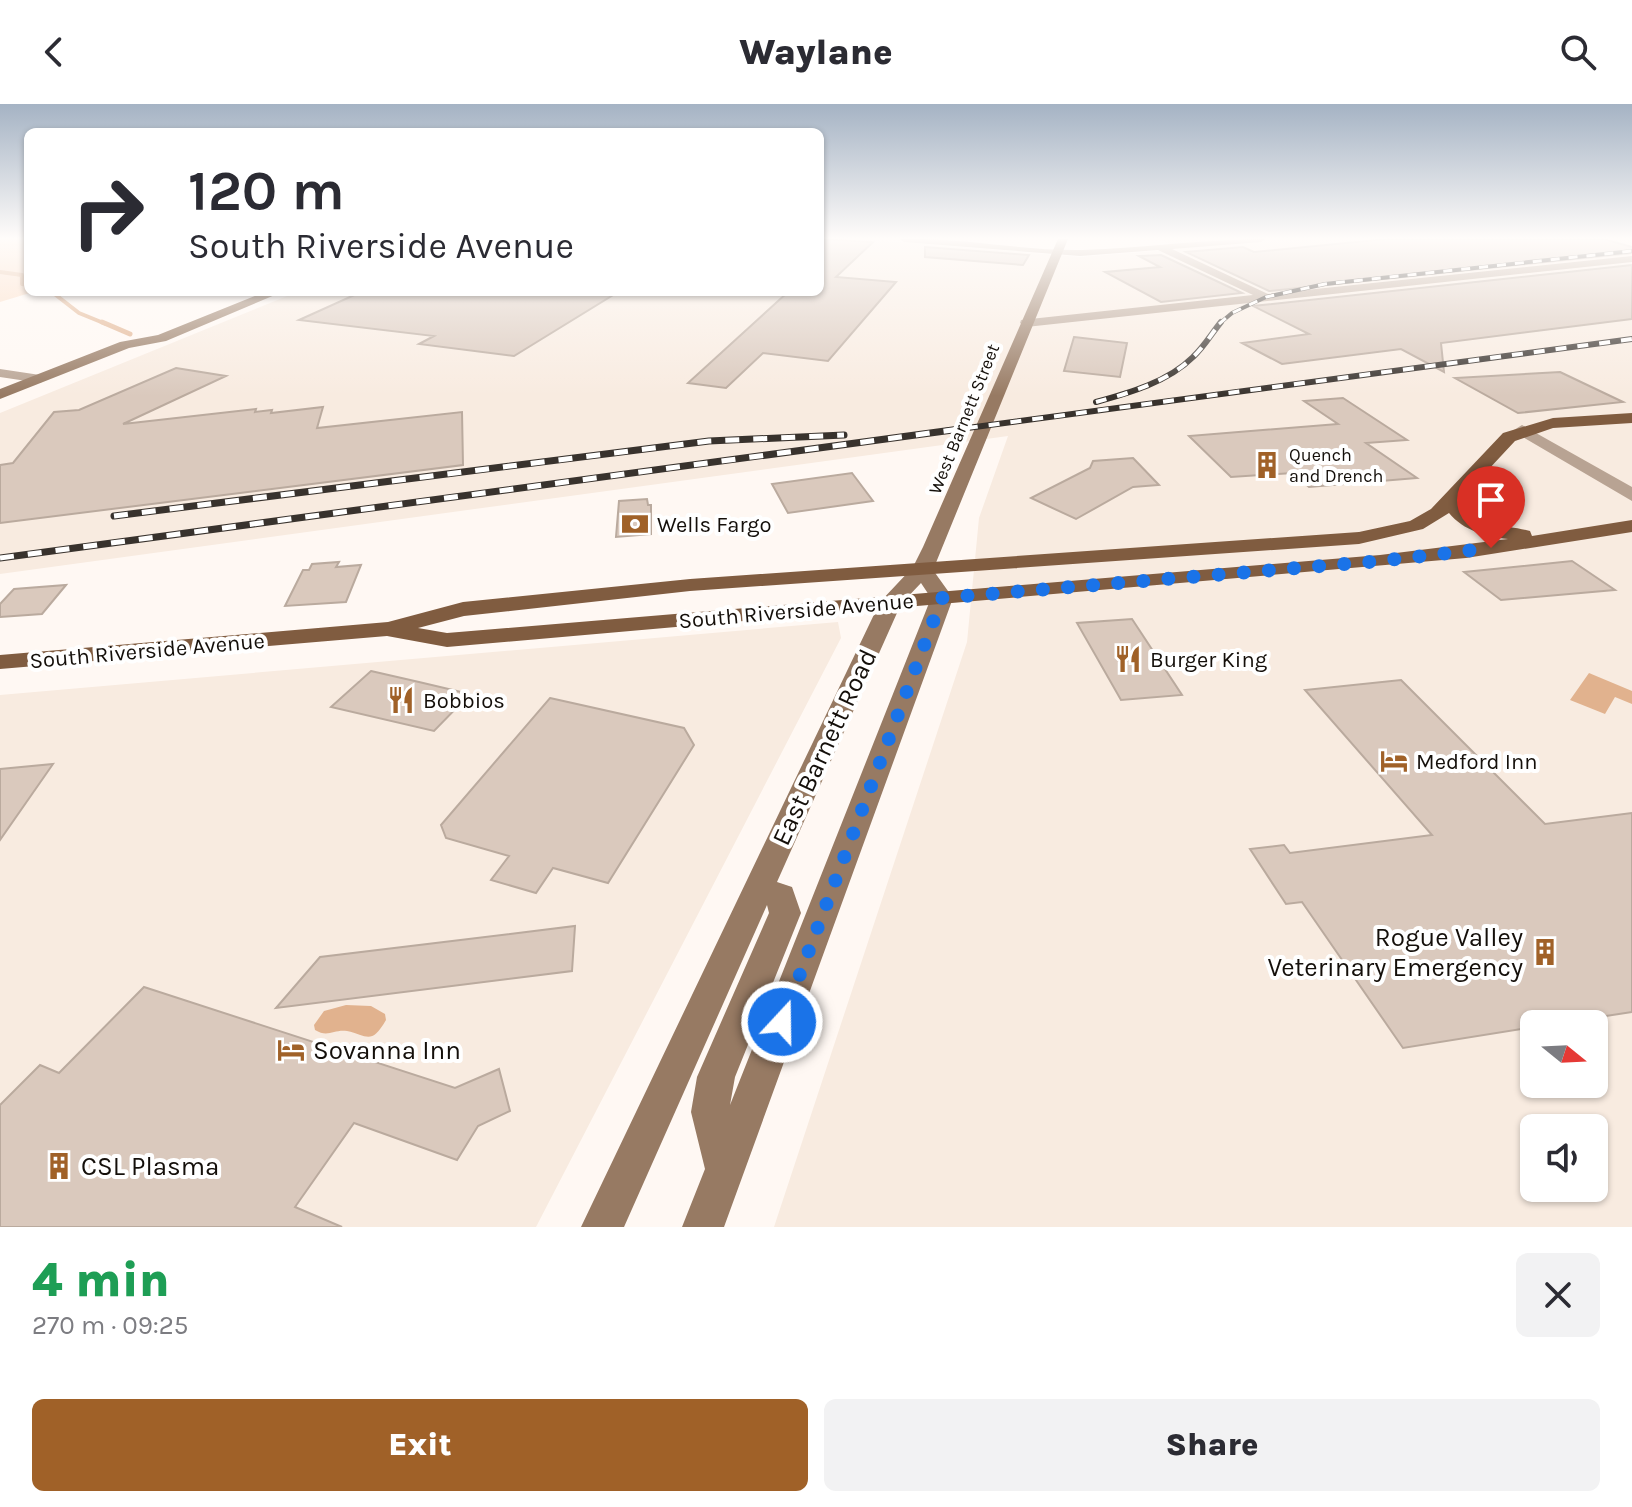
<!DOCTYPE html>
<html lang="en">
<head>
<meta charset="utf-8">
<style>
  :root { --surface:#fff; --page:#f2f2f3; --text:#2b2b33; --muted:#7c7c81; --accent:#a06128 }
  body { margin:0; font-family:Karla,sans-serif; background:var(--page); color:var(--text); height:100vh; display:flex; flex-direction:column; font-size:30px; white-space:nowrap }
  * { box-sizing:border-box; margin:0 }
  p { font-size:26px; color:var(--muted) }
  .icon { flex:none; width:44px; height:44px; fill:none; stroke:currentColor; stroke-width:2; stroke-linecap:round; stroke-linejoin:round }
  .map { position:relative; height:1123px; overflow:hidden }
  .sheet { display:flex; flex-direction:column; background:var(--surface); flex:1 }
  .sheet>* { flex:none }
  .top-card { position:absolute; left:24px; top:24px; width:800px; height:168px; border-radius:12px; box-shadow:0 2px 6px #0004; background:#fff; color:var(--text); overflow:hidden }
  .needle { width:52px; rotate:108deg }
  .fabs { position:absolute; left:1520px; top:906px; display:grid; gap:16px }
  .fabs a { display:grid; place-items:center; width:88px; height:88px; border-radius:12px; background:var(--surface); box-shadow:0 2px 6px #0004; font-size:40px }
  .pin { position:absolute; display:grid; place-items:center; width:68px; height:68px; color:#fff; margin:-82px -34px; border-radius:50% 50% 50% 0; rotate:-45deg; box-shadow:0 0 8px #0007 }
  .pin .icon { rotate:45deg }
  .me { position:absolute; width:88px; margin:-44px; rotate:21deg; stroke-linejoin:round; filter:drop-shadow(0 0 6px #0008) }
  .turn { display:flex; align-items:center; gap:28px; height:168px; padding:0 32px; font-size:36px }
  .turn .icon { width:104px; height:104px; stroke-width:2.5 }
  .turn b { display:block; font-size:56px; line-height:68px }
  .round { display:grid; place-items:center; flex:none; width:84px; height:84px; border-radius:12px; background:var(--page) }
  .headline { display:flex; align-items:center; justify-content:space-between; height:136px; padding:0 32px }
  h1 { font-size:48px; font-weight:800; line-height:60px; color:#1e9e55 }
  .button { display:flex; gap:16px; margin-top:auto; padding:16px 32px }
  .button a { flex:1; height:92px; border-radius:12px; background:var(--accent); color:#fff; font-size:32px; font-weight:800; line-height:92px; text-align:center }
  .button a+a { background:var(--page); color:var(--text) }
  header { display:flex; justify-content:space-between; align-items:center; height:104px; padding:0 32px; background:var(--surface); font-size:36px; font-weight:800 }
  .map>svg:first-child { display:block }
</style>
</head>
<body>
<header><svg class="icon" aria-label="back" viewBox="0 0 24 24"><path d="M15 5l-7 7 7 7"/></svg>Waylane<svg class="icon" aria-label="search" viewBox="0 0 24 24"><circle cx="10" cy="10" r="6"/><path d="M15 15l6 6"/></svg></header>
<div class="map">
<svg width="1632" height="1123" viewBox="0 0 1632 1123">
  <rect width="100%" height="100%" fill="#fff8f3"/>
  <path fill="#f8ebe0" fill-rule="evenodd" d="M820 135H863L1080 153 1181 145 1158 135H1632V1123H774L967 538 979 414 1008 332 0 470V309L297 188H820ZM1534 920H1594V980H1534ZM1534 1024H1594V1084H1534Z
    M838 518 841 534 536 1123H0V591Z"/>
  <path fill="#fbdac1" d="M0 135H28V188H33L0 198Z"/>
  <path fill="#e1b28e" d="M1589 569 1632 587V600L1615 593 1605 610 1570 596Z
    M346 901 371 902 385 910 386 916C371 942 367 931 347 927 334 925 328 934 315 926L314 921 324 907Z"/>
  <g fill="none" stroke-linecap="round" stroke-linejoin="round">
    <path stroke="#e1b28e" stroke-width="4" d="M0 168 22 171V180L28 181
      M52 188 79 209 106 220"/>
    <path stroke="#e1b28e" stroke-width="5" d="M102 218 130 230"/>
  </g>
  <path fill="#dac9bd" stroke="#baaa9e" stroke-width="2" d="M820 135 873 138 836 173 896 178 828 257 763 249 726 284 688 279 788 188H820Z
    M1386 135H1604L1632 143V149L1269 187 1186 148 1243 143 1254 148Z
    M925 143 1029 151 1023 161 925 153Z
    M1161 151 1242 189 1161 198 1105 168 1160 163 1139 152Z
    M1632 161V215L1441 239 1444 268 1401 245 1282 260 1242 239 1309 230 1253 202Z
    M361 188H618L514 252 419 240 434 232 299 216Z
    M1074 233 1127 239 1120 273 1064 267Z
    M176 264 226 272 123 320 256 305 255 308 272 306 271 309 323 303 317 324 462 308 463 361 0 419V361L13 359 54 308 79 306Z
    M1560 268 1623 298 1518 309 1455 274Z
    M1343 294 1407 336 1366 339 1417 374 1309 383 1293 369 1231 373 1189 332 1338 320 1304 297Z
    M1133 354 1159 381 1133 383 1076 415 1031 394 1090 364 1093 357Z
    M852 369 873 397 788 409 772 380Z
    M647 395 648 401H651V430L616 433 619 397Z
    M1572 457 1615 486 1501 496 1464 468Z
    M339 458 336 463 361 461 346 498 285 502 303 466H309L312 460Z
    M66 481 42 510 0 513V500L14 485Z
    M1132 515 1182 591 1121 596 1077 519Z
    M371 567 419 578 470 590 434 627 331 603Z
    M1401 576 1545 720 1632 709V908L1554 920H1534V923L1403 944 1302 798 1286 800 1250 745 1284 741 1290 749 1432 731 1305 586Z
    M550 594 684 624 694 641 608 779 553 764 536 789 491 776 509 752 446 734 441 721Z
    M53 660 0 736V665Z
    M575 822 572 867 276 904 320 853Z
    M144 883 455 984 499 965 510 1007 478 1022 457 1056 354 1019 295 1103 342 1123H0V1001L40 961 59 969Z"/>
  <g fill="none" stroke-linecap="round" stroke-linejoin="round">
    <path fill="#b8a393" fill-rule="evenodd" d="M899 135C960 133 1021 147 1082 146 1144 144 1204 135 1266 135L1261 138 1172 145 1268 190 1632 152V158L1026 223 1020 219 1021 216 1253 191 1158 146 1080 152 904 138Z
      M0 265 40 271 47 275 40 279 0 273Z
      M1522 321 1632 383V397L1516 329 1514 326Z"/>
    <path fill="#977a63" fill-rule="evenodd" d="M1058 135H1068L933 466 953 494 724 1123H682L705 1065 691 1008 697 973 769 809 767 801 624 1123H581L880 498 913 463 923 443ZM921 479 931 494 730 1001 735 973 801 809 792 783 777 778 901 500Z
      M265 188H282L166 237 129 244 0 295V285L120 238 158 231Z"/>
    <path fill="#805c40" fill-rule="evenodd" d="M1632 309V319L1553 324 1515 337 1460 396C1475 424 1504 420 1530 427L1532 432 1632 416V428L1466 454 447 543 387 532 0 565V551L388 518 463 498 690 475 1359 428 1410 417 1431 405 1503 329 1553 314ZM1449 409C1464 427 1485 432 1508 435L1380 451 447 529 418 524 464 512 690 487 1359 440 1423 425Z"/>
    <g stroke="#38322d" stroke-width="4">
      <path id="rail-far2" d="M1219 220 1232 209 1266 193 1325 180 1632 147"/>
    </g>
    <g stroke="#38322d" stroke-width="6">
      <path id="rail-far1" d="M1096 298C1129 289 1168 278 1193 253 1204 243 1212 229 1221 218
        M945 327 1632 235"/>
    </g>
    <g stroke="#38322d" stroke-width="7">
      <path id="rail" d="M114 412 709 337 844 331
        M0 454 960 325"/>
    </g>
    <use href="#rail-far2" stroke="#fff" stroke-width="3" stroke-dasharray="9" stroke-linecap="butt"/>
    <use href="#rail-far1" stroke="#fff" stroke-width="4" stroke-dasharray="11" stroke-linecap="butt"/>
    <use href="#rail" stroke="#fff" stroke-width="5" stroke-dasharray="14" stroke-linecap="butt"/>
  </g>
  <linearGradient id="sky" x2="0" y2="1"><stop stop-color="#a5b3c4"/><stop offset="0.46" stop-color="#fffcfa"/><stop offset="1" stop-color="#fffcfa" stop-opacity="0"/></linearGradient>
  <rect width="1632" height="292" fill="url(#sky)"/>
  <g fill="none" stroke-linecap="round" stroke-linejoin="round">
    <path stroke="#1a73e8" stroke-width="14" stroke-dasharray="0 25.2" d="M782 918 942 494 1380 457 1491 444"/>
  </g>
  <defs>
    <g id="building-bare" transform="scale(2.16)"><path d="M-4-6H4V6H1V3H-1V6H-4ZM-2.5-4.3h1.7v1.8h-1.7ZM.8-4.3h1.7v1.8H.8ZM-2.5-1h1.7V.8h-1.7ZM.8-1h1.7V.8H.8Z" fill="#a06128" stroke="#fff" stroke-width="2.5" paint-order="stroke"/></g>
    <g id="bank-bare" transform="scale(2.16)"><path d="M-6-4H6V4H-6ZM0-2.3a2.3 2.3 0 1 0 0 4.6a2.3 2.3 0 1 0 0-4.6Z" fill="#a06128" stroke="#fff" stroke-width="2.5" paint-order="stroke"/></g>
    <g id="restaurant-bare" transform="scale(2.16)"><path d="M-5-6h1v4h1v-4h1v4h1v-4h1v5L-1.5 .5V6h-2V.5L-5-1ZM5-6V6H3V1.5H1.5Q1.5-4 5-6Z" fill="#a06128" stroke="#fff" stroke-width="2.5" paint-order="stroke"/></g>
    <g id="hotel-bare" transform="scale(2.16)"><path d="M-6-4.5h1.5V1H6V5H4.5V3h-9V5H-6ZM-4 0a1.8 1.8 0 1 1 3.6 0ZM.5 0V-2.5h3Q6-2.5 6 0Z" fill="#a06128" stroke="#fff" stroke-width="2.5" paint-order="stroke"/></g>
  </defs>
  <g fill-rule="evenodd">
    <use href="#building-bare" x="1267" y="361"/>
    <use href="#bank-bare" x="635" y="420"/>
    <use href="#restaurant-bare" x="1128" y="555"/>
    <use href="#restaurant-bare" x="401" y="596"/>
    <use href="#hotel-bare" x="1394" y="657"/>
    <use href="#building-bare" x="1545" y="848"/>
    <use href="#hotel-bare" x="291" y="946"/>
    <use href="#building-bare" x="59" y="1062"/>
  </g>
  <g text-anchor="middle" stroke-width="8" stroke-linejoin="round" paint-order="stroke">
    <g font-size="18" fill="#140f0a" stroke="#fff">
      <text transform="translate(964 315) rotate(-68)" y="6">West Barnett Street</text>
    </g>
    <g font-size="18" fill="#140f0a" stroke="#fff" text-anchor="start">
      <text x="1289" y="357">Quench<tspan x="1289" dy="21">and Drench</tspan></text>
    </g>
    <g font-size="22" fill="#140f0a" stroke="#fff" text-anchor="start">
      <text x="657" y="428">Wells Fargo</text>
      <text x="1150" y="563">Burger King</text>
      <text x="423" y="604">Bobbios</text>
      <text x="1416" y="665">Medford Inn</text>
    </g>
    <g font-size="22" fill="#140f0a" stroke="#fff">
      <text transform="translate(796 506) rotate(-5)" y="8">South Riverside Avenue</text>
      <text transform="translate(147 546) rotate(-5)" y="8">South Riverside Avenue</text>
    </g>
    <g font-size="26" fill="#140f0a" stroke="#fff">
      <text transform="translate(824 643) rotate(-65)" y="9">East Barnett Road</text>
    </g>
    <g font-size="26" fill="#140f0a" stroke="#fff" text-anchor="start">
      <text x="1523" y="842" text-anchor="end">Rogue Valley<tspan x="1523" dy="30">Veterinary Emergency</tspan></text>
      <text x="313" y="955">Sovanna Inn</text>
      <text x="81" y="1071">CSL Plasma</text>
    </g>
  </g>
</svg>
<div class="fabs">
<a><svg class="needle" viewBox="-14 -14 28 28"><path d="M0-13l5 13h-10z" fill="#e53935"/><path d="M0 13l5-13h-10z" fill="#7c7c81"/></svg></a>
<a><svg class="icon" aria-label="sound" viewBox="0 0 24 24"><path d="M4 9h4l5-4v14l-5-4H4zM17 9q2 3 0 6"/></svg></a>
</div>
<div class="pin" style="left:1491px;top:444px;background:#d93025"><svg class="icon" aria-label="arrive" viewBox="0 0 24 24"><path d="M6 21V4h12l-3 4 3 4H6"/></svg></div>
<svg class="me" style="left:782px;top:918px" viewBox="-20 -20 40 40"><circle r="17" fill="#1a73e8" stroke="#fff" stroke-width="3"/><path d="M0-11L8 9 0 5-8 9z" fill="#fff"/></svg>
<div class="top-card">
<div class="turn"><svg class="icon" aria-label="right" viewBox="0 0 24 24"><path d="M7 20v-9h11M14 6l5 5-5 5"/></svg><div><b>120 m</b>South Riverside Avenue</div></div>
</div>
</div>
<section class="sheet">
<div class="headline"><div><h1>4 min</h1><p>270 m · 09:25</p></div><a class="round"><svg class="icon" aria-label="close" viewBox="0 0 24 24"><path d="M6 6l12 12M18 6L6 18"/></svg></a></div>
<div class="button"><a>Exit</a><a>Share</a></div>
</section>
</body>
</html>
